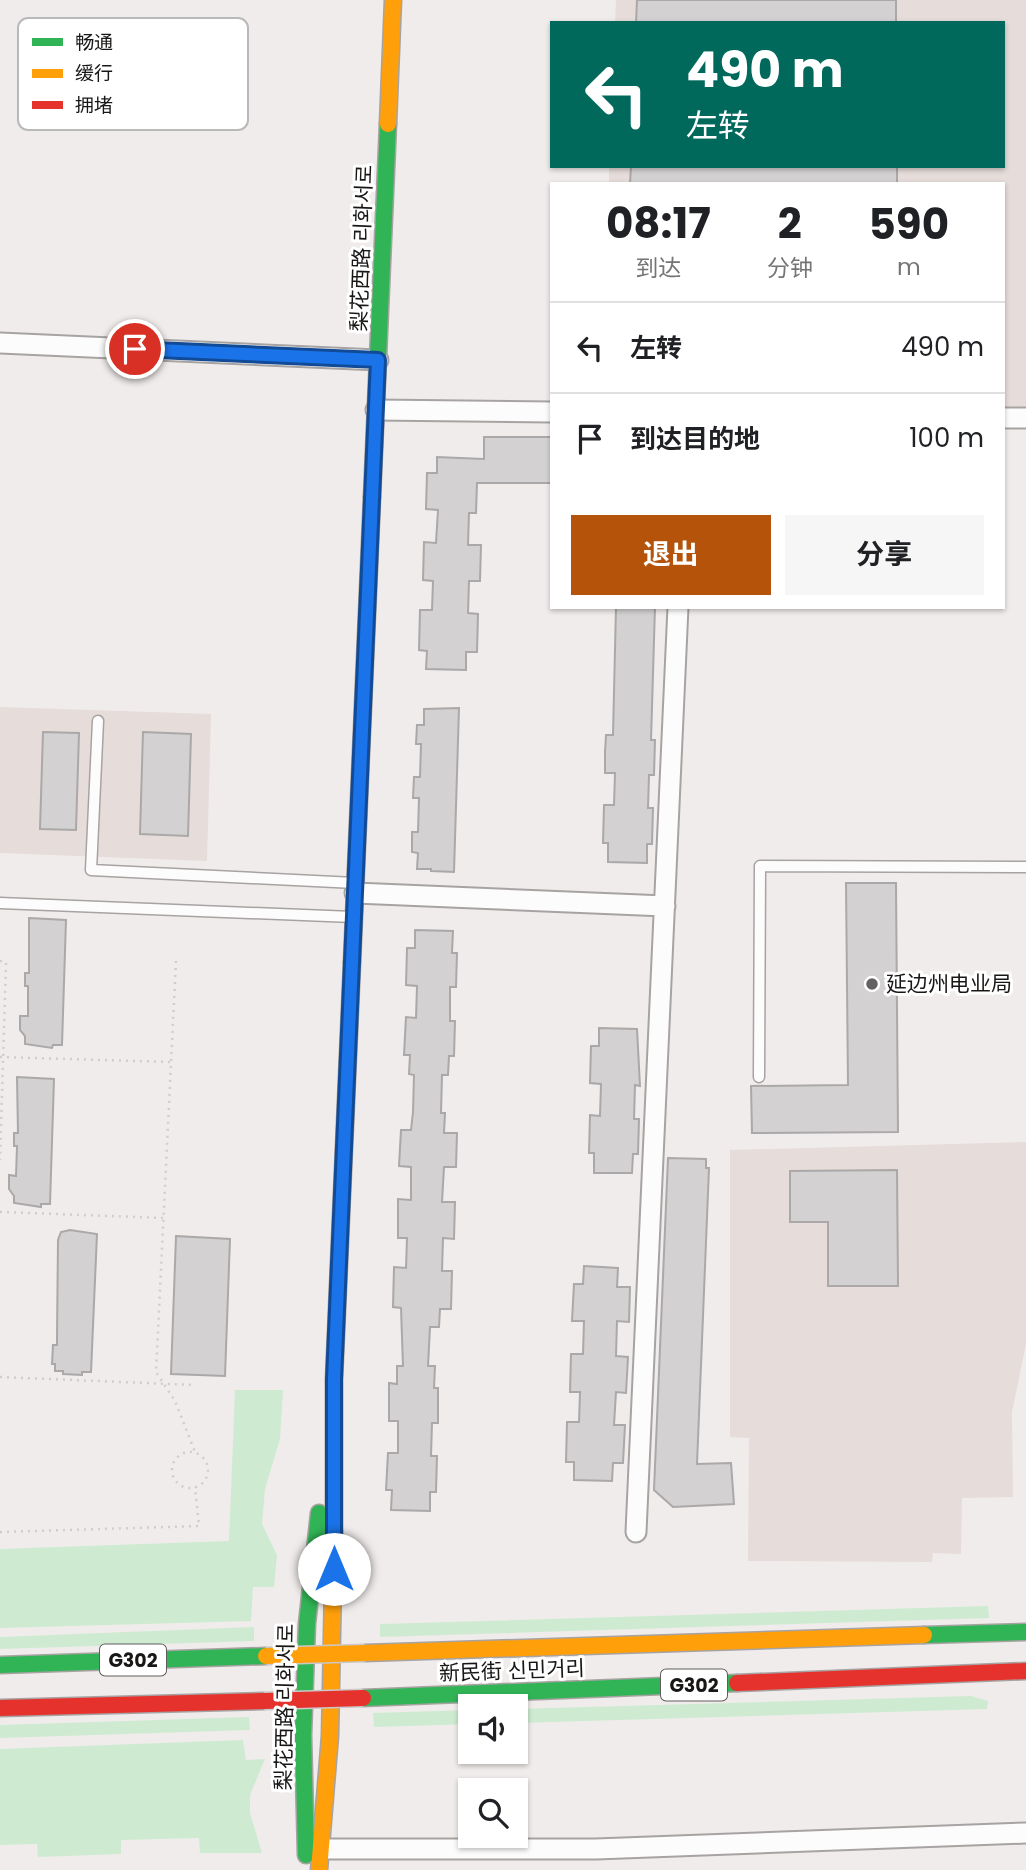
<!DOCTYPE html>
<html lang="zh">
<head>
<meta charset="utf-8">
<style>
  :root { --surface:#fff; --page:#f6f6f6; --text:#202124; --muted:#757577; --line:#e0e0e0; --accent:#b45309 }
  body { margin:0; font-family:Poppins,"Noto Sans SC","Noto Sans KR",sans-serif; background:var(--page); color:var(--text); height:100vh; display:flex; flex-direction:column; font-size:26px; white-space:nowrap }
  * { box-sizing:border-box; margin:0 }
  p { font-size:23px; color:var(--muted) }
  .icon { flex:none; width:38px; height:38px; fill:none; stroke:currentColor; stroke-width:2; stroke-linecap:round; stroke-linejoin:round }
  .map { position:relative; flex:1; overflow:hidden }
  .side { position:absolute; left:550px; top:182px; width:455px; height:427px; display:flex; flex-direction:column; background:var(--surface); border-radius:0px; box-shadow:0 2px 5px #0004 }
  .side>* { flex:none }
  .top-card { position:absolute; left:550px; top:21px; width:455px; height:147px; border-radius:0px; box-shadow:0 2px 5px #0004; background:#00695c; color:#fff; overflow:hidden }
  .controls { position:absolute; left:458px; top:1694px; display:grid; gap:14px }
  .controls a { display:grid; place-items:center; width:70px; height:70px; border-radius:0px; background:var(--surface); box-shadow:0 2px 5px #0004; font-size:35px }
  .pin { position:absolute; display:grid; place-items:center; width:60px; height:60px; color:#fff; margin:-30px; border:4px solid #fff; border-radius:50%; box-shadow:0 2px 7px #0007 }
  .me { position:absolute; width:77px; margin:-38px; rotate:0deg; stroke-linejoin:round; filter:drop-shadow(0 0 5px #0008) }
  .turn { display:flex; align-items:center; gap:24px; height:147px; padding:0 21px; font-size:32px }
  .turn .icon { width:91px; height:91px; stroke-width:2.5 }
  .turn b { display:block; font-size:49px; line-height:60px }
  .eta { display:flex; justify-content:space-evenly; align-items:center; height:119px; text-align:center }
  .eta b { font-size:42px; font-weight:700; line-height:49px }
  .button { display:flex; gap:14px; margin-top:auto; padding:14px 21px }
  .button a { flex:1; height:80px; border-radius:0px; background:var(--accent); color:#fff; font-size:28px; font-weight:700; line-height:80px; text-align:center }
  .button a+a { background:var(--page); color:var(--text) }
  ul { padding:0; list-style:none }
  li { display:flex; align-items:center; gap:21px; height:91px; padding:0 21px; border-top:2px solid var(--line) }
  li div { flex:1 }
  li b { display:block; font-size:26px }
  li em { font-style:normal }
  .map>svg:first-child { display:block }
</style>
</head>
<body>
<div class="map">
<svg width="1026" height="1870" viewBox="0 0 1026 1870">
  <rect width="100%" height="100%" fill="#f0eceb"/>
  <path fill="#e6dcd9" d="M616 0H1026V408L1003 407V184H609V166H1003V23H615Z
    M0 707 211 714 207 861 0 853Z
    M1026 1142V1344L1012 1412 1013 1497 962 1498 961 1554 933 1553 932 1562 748 1561 749 1438 730 1437V1150Z"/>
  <path fill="#ceebd1" d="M235 1390H283L280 1439 265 1489 262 1524 277 1555 274 1587H253L251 1621 0 1628V1549L229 1541Z
    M988 1606 989 1618 380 1637V1624Z
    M254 1627V1641L0 1649V1637Z
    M971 1696 988 1701 987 1709 516 1723V1709Z
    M471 1710V1724L374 1727 373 1713Z
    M249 1717 250 1730 0 1738V1725Z
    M243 1740 246 1760 265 1759 250 1795V1813L262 1853H200L199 1838 121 1840V1854L38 1857 37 1844 0 1845V1749Z"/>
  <path fill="#d3d1d2" stroke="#aaa8a8" stroke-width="2" d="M637 0H896V23H636Z
    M631 166H897V184H630Z
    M484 437H551V483H477L476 513H469L468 545H481L480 581H469L468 613 478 614 477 652H466V670L426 669 427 651 419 650 420 610H432L433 581 423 580 424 542 436 543 438 510 426 509 427 473H437V457L484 459Z
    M616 607H655L651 740H655L654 775H649L648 808H653L652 844H647V863L608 862V843H603L604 805H614L615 773H605V752L606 735H613Z
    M459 708 454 872 431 871V869H417L418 853 412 852V832H418L419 798H413L414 777H420L421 744H416L417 725H424V709Z
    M43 732 79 733 76 830 40 829Z
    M143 732 191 734 188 836 140 834Z
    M846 883H896L898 1132 752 1133 751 1086 848 1085Z
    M29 918 66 920 62 1045H53L52 1048 25 1044V1036L20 1030V1016H28V986H25V973H29Z
    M415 930 453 931 452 953H457L456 987H450V1021H455L454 1056H449L448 1075H442L441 1113H445L444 1133H457L456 1167H444L442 1202H455L454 1239 443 1238 442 1271H452L451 1309H440L439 1327H430L428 1366H435L434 1388H438V1423H432L431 1456H437L436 1492H430V1511L391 1510 392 1490H386L388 1453H398V1421H389V1383L397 1384V1366H403L401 1308 393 1307 394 1267 406 1268 407 1238H398V1199L411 1200V1167L399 1166 401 1130H411L413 1112 414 1075 409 1074 410 1055H404L406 1017 416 1018 417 986 406 985 407 948H415Z
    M599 1028 637 1029 640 1086 635 1085 634 1119H639L638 1154H633L632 1173H594V1153H589L590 1115 600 1116 601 1084 590 1083 591 1046H599Z
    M17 1077 54 1079 50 1204H41V1207L14 1203V1196L9 1189V1175L16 1176 17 1146H14V1133H18Z
    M668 1158 706 1159V1168H709L697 1464 731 1463 734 1504 673 1507 654 1490Z
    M897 1170 898 1286H828V1222H790V1171Z
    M70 1230 97 1234 91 1372H82V1375L63 1374V1371H55V1364H52L53 1345H57V1338L58 1240 61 1232Z
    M176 1236 230 1239 225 1376 171 1374Z
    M584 1266 618 1268 617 1287H630L629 1322 617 1321 616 1356 628 1357 626 1393 616 1392 614 1425H625L623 1463H613L612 1481 574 1480V1462H566L567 1422H579L580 1392H570L571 1354H583L584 1321H572L574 1284H583Z"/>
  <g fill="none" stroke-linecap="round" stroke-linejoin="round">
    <g stroke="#a7a3a2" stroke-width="13">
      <path id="lane" d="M98 721 91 870 355 883
        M0 903 353 917
        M759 1077 760 866 1026 867"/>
    </g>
    <g stroke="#a7a3a2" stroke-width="23">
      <path id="street" d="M0 343 378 360
        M376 410 551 412
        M1003 418H1026
        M355 893 665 906
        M636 1532 678 607
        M321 1849H596L1026 1833"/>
    </g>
    <g stroke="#a7a3a2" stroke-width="19">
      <path id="fast" d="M372 497 388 124
        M334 1532V1379L352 962
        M924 1635 1026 1632
        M0 1665 266 1656
        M363 1698 737 1683
        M306 1855 303 1735 307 1624 319 1513"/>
    </g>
    <g stroke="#a7a3a2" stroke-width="19">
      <path id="slow" d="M388 124 393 0
        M365 1653 924 1635
        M319 1870 330 1736 334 1532"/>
    </g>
    <g stroke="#a7a3a2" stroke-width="19">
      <path id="jam" d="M352 962 372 497
        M737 1683 1026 1671
        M0 1708 264 1701"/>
    </g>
    <path stroke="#cfcdcd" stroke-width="2.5" stroke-dasharray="2 5" stroke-linecap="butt" d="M0 961 6 962 0 1160
      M176 961 156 1372 175 1401 195 1452
      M0 1057 171 1062
      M0 1212 164 1218
      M0 1377 195 1385
      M172 1470a18 18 0 1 1 36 0a18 18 0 1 1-36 0Z
      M0 1532 199 1526 195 1487"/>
    <use href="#lane" stroke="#fdfcfc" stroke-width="10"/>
    <use href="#street" stroke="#fdfcfc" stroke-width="19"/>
    <use href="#fast" stroke="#30b455" stroke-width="16"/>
    <use href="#slow" stroke="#ff9f0a" stroke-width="16"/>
    <use href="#jam" stroke="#e5322d" stroke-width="16"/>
    <g stroke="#cbc9c9" stroke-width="19" stroke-linecap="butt">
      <path id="slow-bridge" d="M266 1656 365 1653"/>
    </g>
    <g stroke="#cbc9c9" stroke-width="19" stroke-linecap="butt">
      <path id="jam-bridge" d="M264 1701 363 1698"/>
    </g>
    <use href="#slow-bridge" stroke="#ff9f0a" stroke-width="16"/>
    <use href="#jam-bridge" stroke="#e5322d" stroke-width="16"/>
  </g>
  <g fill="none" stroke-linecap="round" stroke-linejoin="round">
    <g stroke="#114b97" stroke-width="18">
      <path id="route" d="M135 349 378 360 334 1379V1569"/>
    </g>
    <use href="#route" stroke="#1a73e8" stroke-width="12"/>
  </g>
  <circle fill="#646261" stroke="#fff" stroke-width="2.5" cx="872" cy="984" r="7"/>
  <g text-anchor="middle" stroke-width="6" stroke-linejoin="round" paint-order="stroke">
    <g fill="#fff" stroke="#5e5d5c" stroke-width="2">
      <rect x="100" y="1644.5" width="66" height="31" rx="5"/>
      <rect x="661" y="1669.5" width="66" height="31" rx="5"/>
    </g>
    <g font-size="19" font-weight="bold" fill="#191716">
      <text x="133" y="1667">G302</text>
      <text x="694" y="1692">G302</text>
    </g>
    <g font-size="21" fill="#191716" stroke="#fff">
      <text transform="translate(362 248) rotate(-88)" y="7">梨花西路 리화서로</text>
      <text transform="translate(512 1671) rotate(-2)" y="7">新民街 신민거리</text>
      <text transform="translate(285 1707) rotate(-89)" y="7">梨花西路 리화서로</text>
    </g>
    <g font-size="21" fill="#191716" stroke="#fff" text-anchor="start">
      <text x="886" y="991">延边州电业局</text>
    </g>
  </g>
  <rect x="18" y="18" width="230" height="112" rx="10" fill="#fff" stroke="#bab9b9" stroke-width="2"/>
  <rect x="32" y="38" width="31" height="8" fill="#30b455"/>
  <rect x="32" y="69" width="31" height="9" fill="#ff9f0a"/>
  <rect x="32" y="101" width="31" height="8" fill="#e5322d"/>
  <g font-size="19" fill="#191716">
    <text x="75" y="49">畅通</text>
    <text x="75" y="80">缓行</text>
    <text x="75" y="112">拥堵</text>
  </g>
</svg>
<div class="controls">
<a><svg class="icon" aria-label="sound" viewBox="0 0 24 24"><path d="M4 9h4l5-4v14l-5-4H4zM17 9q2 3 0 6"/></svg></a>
<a><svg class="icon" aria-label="search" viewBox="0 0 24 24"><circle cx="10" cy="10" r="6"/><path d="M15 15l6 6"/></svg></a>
</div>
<div class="pin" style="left:135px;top:349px;background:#d93025"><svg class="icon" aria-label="arrive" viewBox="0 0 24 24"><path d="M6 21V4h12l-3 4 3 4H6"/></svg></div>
<svg class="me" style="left:334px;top:1569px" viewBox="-20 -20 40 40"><circle r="19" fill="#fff"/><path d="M0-13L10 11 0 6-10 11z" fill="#1a73e8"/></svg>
<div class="top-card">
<div class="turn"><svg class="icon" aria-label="left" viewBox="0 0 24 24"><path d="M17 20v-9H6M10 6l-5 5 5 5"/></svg><div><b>490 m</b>左转</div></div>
</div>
<section class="side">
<div class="eta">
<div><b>08:17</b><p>到达</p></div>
<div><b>2</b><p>分钟</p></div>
<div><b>590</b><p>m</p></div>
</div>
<ul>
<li><svg class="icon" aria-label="left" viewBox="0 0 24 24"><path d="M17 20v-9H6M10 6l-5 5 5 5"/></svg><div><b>左转</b></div><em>490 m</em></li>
<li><svg class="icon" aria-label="arrive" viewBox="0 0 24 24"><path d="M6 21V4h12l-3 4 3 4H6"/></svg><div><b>到达目的地</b></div><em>100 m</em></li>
</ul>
<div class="button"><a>退出</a><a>分享</a></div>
</section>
</div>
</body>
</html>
